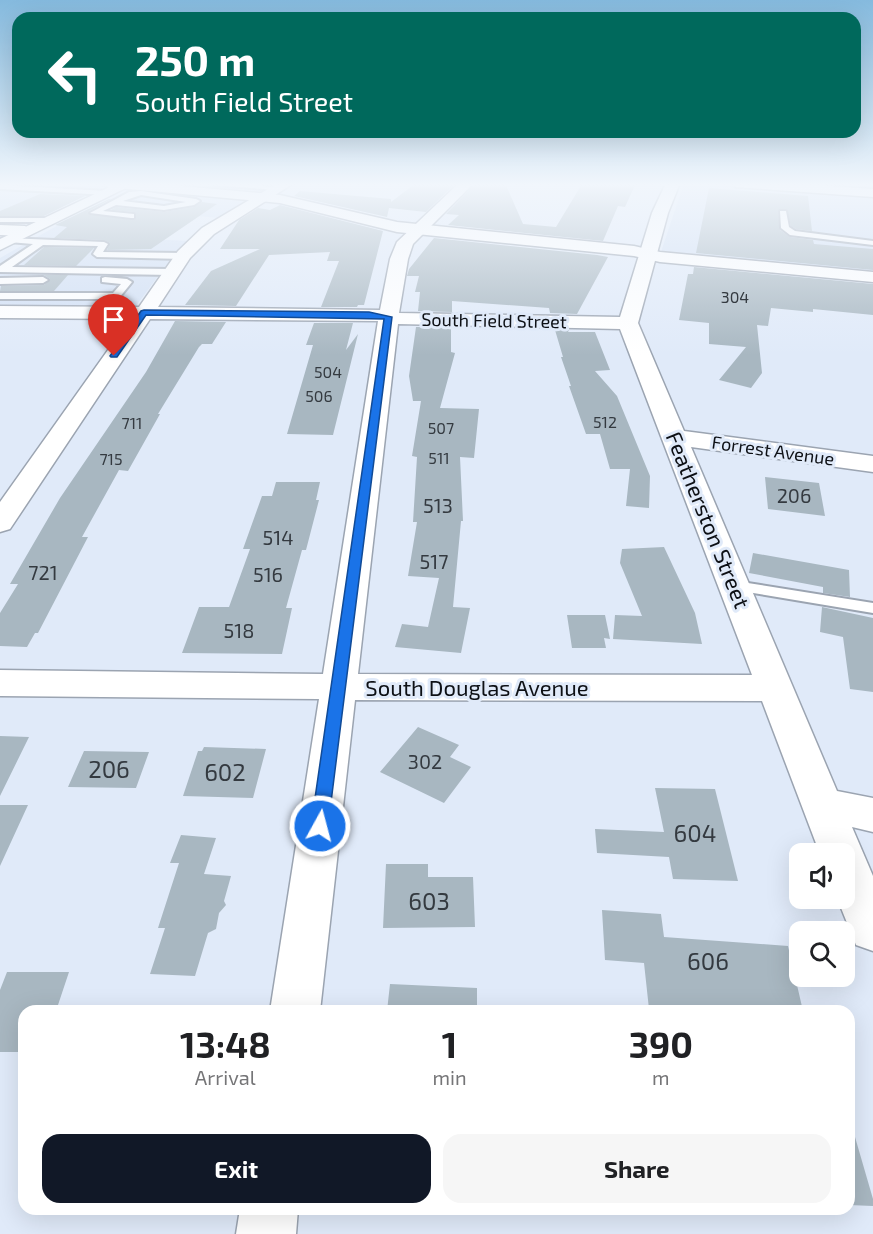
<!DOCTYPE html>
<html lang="en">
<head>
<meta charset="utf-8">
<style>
  :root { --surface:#fff; --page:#f6f6f6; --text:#202124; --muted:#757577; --accent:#111827 }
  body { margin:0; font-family:"Exo 2",sans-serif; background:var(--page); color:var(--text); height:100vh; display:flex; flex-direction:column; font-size:22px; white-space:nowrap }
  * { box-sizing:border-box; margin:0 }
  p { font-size:20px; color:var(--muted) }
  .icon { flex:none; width:33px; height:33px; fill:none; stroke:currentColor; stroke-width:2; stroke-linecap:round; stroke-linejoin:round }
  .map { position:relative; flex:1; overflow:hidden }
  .sheet { position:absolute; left:18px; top:1005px; width:837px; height:210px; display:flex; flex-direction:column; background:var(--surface); border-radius:18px; box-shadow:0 6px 24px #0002 }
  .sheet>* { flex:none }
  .hud { position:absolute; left:12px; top:12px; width:849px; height:126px; border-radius:18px; box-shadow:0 6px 24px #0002; background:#00695c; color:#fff; overflow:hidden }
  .controls { position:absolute; left:789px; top:843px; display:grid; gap:12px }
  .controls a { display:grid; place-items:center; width:66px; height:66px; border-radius:12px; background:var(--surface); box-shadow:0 6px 24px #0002; font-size:30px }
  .pin { position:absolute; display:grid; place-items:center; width:51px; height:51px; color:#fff; margin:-62px -26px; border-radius:50% 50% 50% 0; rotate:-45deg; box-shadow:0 0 6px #0007 }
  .pin .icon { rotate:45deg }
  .me { position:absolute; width:66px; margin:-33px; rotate:7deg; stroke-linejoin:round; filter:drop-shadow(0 0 4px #0008) }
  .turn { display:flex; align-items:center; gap:21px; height:126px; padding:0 24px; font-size:27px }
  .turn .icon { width:78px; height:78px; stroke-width:2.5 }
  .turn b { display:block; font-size:42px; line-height:51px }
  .eta { display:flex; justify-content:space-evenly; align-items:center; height:102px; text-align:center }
  .eta b { font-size:36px; font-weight:700; line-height:42px }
  .cta { display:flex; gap:12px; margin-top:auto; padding:12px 24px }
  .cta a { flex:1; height:69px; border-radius:18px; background:var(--accent); color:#fff; font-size:24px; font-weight:700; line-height:69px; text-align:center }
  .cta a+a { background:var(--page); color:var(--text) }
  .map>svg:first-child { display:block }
</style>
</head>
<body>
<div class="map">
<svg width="873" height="1234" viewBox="0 0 873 1234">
  <rect width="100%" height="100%" fill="#e0eaf9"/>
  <path fill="#d1dff4" d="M0 183 96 186 102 187 16 227H0Z
    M155 183H278L264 191 255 193Z
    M684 183 873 196V273L661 252Z
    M132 189 244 200 246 202 220 218 150 212 120 238 190 241 164 268 136 306 0 308V258L69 219Z"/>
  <path fill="#a8b7c1" d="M416 183H456L426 212 389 208 387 217 294 196 300 191 391 199V202Z
    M476 183H505L523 224 556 227 582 184 635 185 625 207 618 206 603 241 448 225 459 215 446 214Z
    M709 188 808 196 812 231 796 229 791 226 786 209 778 211 780 230 790 237 813 240 814 244 873 249V270L696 253Z
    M40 194 85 196 44 216H0V211Z
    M109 199H111L89 211 88 214 134 220 136 218 134 212 111 210 116 207 164 212 194 207 202 202 217 204 151 249 107 250 110 243 104 240 54 238 67 227 55 225Z
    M280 205 383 231 364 305H358L357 307H321L339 261H327L330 252 269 255 236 306 185 305 211 271 260 249H220L239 220 258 208 270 210Z
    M434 238 597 255 608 257 577 314 550 313 549 308 452 301V312L418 311 420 292H415L419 276H407L409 269Z
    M44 247 94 248 76 266 24 265Z
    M694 267 873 284V315L813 309V312L771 308 768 326 757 325 762 373 751 388 719 380 746 347 709 344V323L679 320 688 274H693Z
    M44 275H68L54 291H0L1 286 44 285 50 279Z
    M175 321 226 322 212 344H202L199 347 158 414H160L128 471 119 470 82 537H88L38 633H35L27 647 0 646V613L18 584H10L60 498 146 372Z
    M314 323H353L346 350 358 334 333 435 287 434 313 345H306Z
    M416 327H451V352L455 353 440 408 479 409 474 458 460 457 463 521H461L453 607 470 608 461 653 395 647 402 624 428 627 439 578 408 576 417 522H413L417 457 412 456 421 401H413L409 376Z
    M555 330H569L568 332H595L610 370 595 371 617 396 650 476 649 508 626 506 630 469H610L600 434H586L569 386H571L561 357H563Z
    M765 477 819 483 825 516 768 509Z
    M276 482H320L316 500H319L306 550H302L286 608H292L282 654 182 653 199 607H229L250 549H243L262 496H272Z
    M664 547 695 613 702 644 613 639 615 615 642 616 620 563 622 549Z
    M753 553 849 570 850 597 823 593V587L749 573Z
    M822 607 873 618V692L850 689 843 637 820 632Z
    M567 615H605L610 639 604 638 606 648H572Z
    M418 727 459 745 450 757 471 767 444 803 380 772Z
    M0 736 29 737 0 796Z
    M204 747 266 749 253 798 183 796 198 751H202Z
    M84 751 149 752 136 788 68 787Z
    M655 788 715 789 738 881 673 879 669 857 597 853 595 829 664 832Z
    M0 805H28L0 866Z
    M181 835 216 838 204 874 231 876 224 901 226 905 219 913 216 929 208 933 195 976 150 974 165 928H158L179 863H170Z
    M386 864H428V877H473L475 927 383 928Z
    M602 910 661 914 664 937 788 946 803 1011 649 1009 644 963 605 960Z
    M7 972H69L56 1011H24V1052H0V990Z
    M390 984 477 988V1011H387Z
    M855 1137 873 1199V1206L849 1205V1138Z"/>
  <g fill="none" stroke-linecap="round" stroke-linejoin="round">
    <g stroke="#9ba4b1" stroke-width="4">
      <path id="service" d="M210 183H235L281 188 277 190 213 185Z
        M0 185 107 191 111 193 107 195 0 189Z
        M141 191 196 199 200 201 194 205 164 210 116 205 103 211 134 214V218H131L90 213 129 192ZM141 195 186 202 164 206 123 201Z
        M780 211H786L789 227 795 231 873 241V245L790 235 781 228Z
        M0 218H49L53 220 49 222H0Z
        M6 238 104 242 108 244 103 252 184 253 188 256 184 259 97 257 93 254 98 246 43 245 12 267 171 269 175 272 171 275 0 272V266L33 244 9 242H6Z
        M105 277 127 279 132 282 106 314 103 315 98 312 109 299H0V293H113L121 284 102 282V278Z
        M0 278 43 277 48 280 43 283 0 284Z
        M735 581 873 603V613L729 589 727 586Z"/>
    </g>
    <g stroke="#9ba4b1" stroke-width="3">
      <path id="minor" d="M278 183H294L214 234 190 258 158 307 380 310 390 259 397 242 459 183H474L413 244 408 259 399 313 620 317 652 213 666 183H680L668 213 638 323 684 431 873 456V472L691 447 837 791 873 798V832L852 827 873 876V951L856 945 837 898H844V854H820L762 701 355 700 320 1011H270L319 699 0 696V670L323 674 378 321 150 319 10 529 0 532V502L130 319 0 318V306L139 307 178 251 202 228ZM398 324 620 329 752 675 358 674Z
        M728 183H788L873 189V197L735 187Z
        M0 225 25 226 33 231 25 236 0 235Z
        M240 1209H298L296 1234H236Z"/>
    </g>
    <g stroke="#9ba4b1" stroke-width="3">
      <path id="tertiary" d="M100 183H149L280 195 397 222 634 246 660 252 873 272V282L660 262 634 256 397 232 280 203 107 187Z"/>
    </g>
    <g stroke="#9ba4b1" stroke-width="3">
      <path id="primary" d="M118 183H136L0 250V239Z"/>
    </g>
    <use href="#service" fill="#fff" fill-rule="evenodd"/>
    <use href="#minor" fill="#fff" fill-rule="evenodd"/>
    <use href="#tertiary" fill="#fff" fill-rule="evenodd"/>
    <use href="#primary" fill="#fff" fill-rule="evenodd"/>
  </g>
  <linearGradient id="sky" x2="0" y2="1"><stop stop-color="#85bade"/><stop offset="0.52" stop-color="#f1f6fc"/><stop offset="1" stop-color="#f1f6fc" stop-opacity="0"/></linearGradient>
  <rect width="873" height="355" fill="url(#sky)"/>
  <path fill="#1a73e8" stroke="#114b97" stroke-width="1.5" d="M144 310 369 312 392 317 328 826 326 831 320 833 313 831 311 826 384 319 146 315 117 357H111L110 356 141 311Z"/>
  <g text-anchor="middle" stroke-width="6" stroke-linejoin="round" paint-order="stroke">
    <g font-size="16" fill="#343a40">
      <text x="735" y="303">304</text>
      <text x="328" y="378">504</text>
      <text x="319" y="402">506</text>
      <text x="605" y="428">512</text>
      <text x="132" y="429">711</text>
      <text x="441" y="434">507</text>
      <text x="439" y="464">511</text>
      <text x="111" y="465">715</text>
    </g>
    <g font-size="18" fill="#0d1015" stroke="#e0eaf9">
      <text transform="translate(494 321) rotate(1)" y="6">South Field Street</text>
      <text transform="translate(773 451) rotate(8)" y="6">Forrest Avenue</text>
    </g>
    <g font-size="20" fill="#343a40">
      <text x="794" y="503">206</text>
      <text x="438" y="513">513</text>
      <text x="278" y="545">514</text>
      <text x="434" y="569">517</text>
      <text x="43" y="580">721</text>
      <text x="268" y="582">516</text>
      <text x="239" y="638">518</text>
      <text x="425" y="769">302</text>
    </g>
    <g font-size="22" fill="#0d1015" stroke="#e0eaf9">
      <text transform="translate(708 520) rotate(68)" y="8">Featherston Street</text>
      <text x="477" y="696">South Douglas Avenue</text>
    </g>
    <g font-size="24" fill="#343a40">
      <text x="109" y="778">206</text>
      <text x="225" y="781">602</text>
      <text x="695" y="842">604</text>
      <text x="429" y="910">603</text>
      <text x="708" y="970">606</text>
    </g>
  </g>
</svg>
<div class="controls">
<a><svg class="icon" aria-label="sound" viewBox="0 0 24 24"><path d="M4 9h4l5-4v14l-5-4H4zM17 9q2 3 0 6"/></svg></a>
<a><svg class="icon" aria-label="search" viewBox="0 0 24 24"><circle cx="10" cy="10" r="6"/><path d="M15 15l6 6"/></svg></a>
</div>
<div class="pin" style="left:114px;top:356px;background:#d93025"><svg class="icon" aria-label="arrive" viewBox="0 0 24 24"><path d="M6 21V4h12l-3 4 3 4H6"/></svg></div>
<svg class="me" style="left:320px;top:826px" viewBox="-20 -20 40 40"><circle r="17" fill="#1a73e8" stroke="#fff" stroke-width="3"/><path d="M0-11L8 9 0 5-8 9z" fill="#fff"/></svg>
<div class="hud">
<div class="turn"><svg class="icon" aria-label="left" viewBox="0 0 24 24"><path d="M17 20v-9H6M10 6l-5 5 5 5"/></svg><div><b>250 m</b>South Field Street</div></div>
</div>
<section class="sheet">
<div class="eta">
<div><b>13:48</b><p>Arrival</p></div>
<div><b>1</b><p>min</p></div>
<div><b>390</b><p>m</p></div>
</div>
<div class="cta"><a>Exit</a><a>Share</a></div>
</section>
</div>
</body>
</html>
